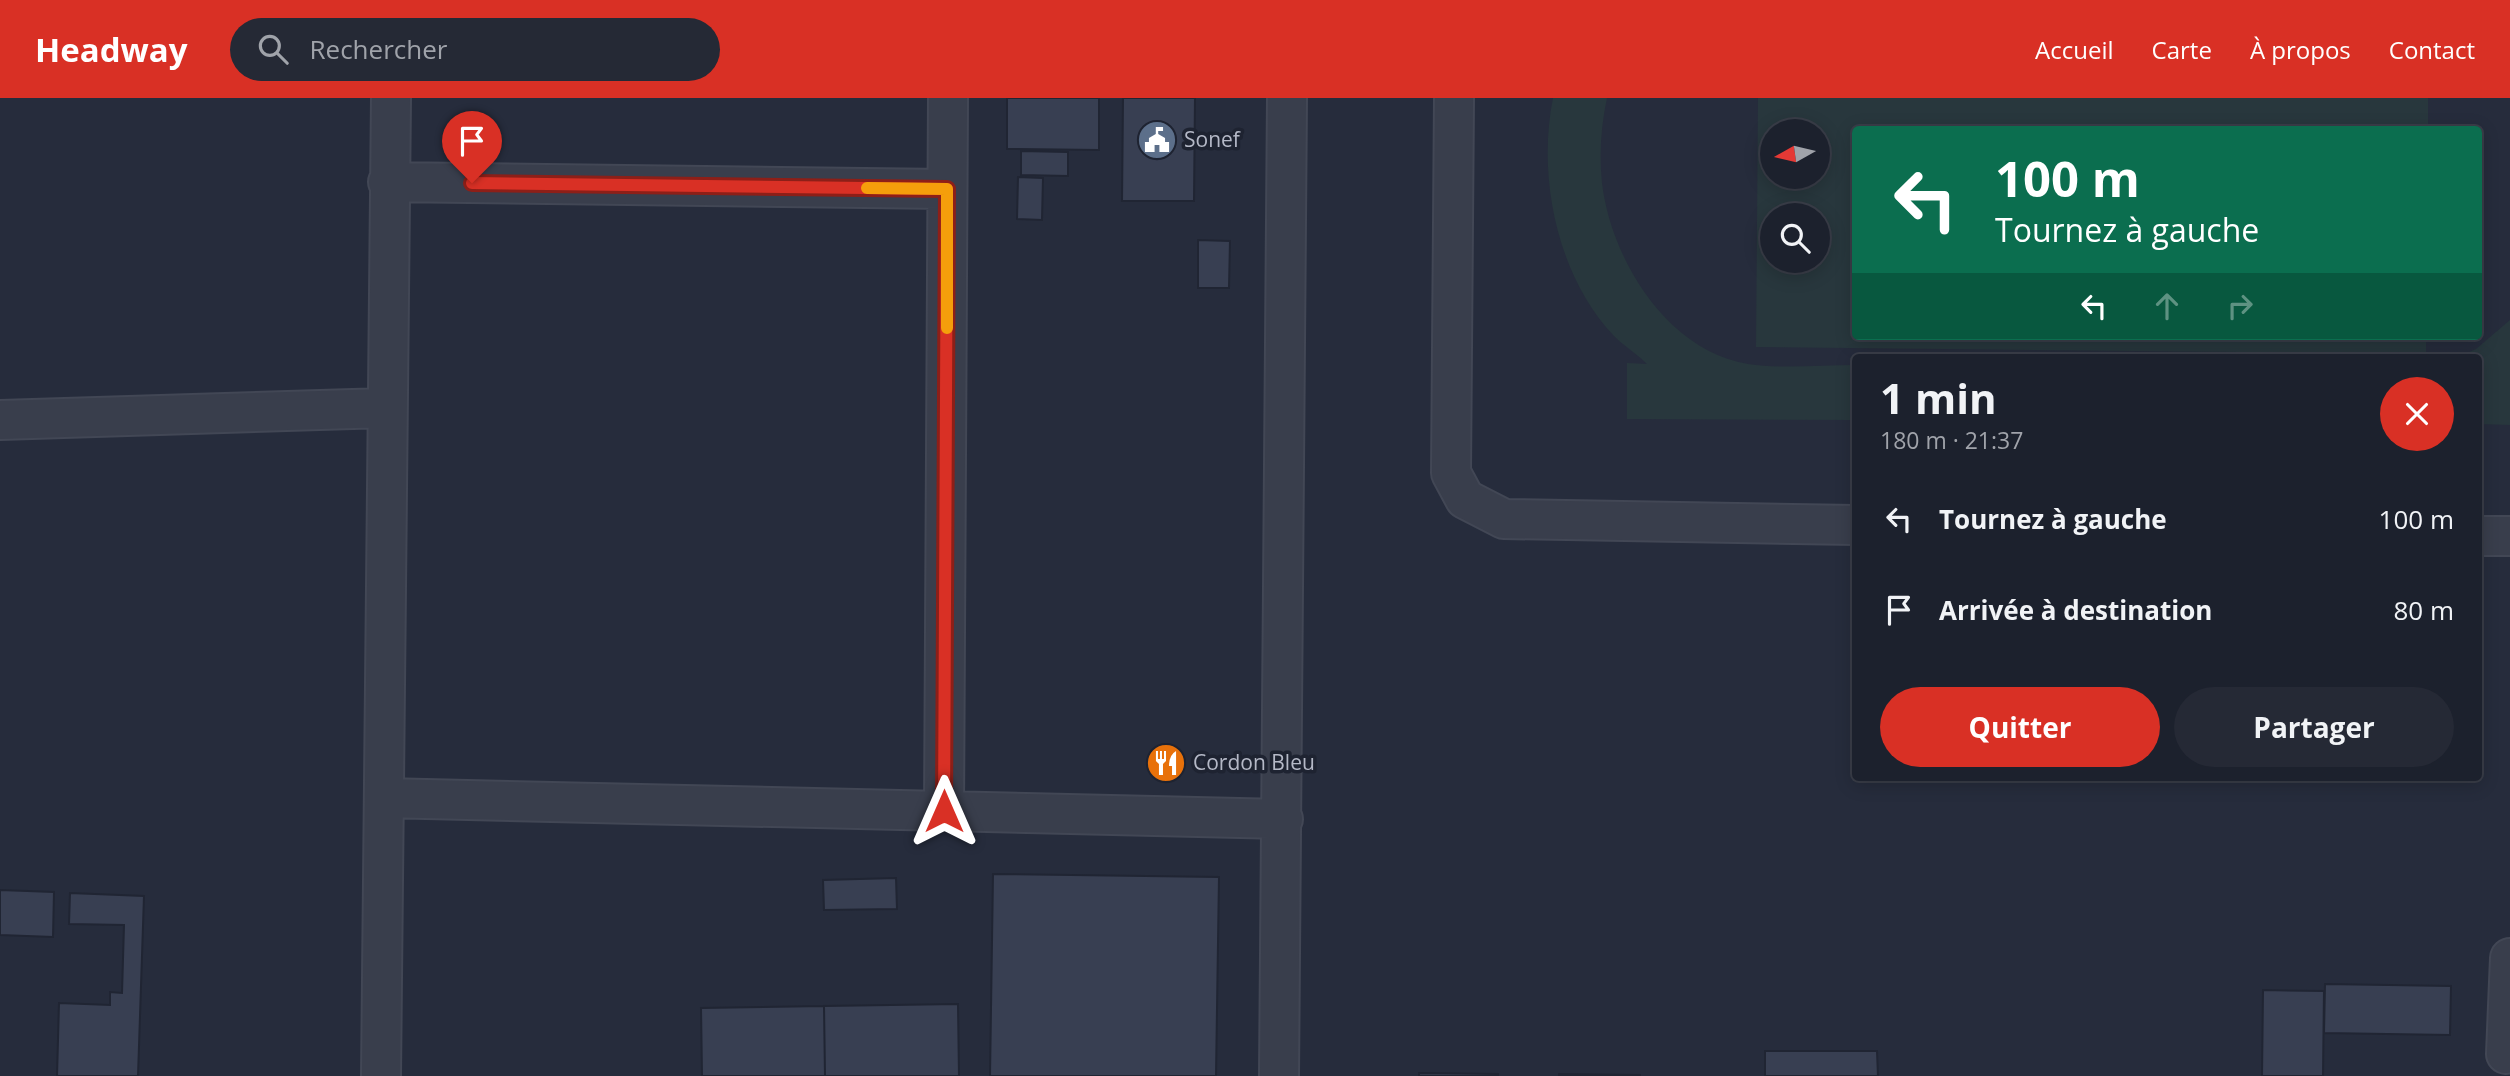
<!DOCTYPE html>
<html lang="fr">
<head>
<meta charset="utf-8">
<style>
  :root { --surface:#1c212d; --page:#252935; --text:#f1f3f6; --muted:#a0a3aa; --line:#3a3e49; --accent:#d93025 }
  body { margin:0; font-family:"Open Sans",sans-serif; background:var(--page); color:var(--text); height:100vh; display:flex; flex-direction:column; font-size:26px; white-space:nowrap }
  * { box-sizing:border-box; margin:0 }
  p { font-size:23px; color:var(--muted) }
  .icon { flex:none; width:38px; height:38px; fill:none; stroke:currentColor; stroke-width:2; stroke-linecap:round; stroke-linejoin:round }
  .map { position:relative; flex:1; overflow:hidden }
  .drawer { position:absolute; left:1852px; top:256px; width:630px; height:427px; display:flex; flex-direction:column; background:var(--surface); border-radius:7px; box-shadow:0 4px 18px #0003,0 0 0 2px var(--line) }
  .drawer>* { flex:none }
  .top-card { position:absolute; left:1852px; top:28px; width:630px; height:214px; border-radius:7px; box-shadow:0 4px 18px #0003,0 0 0 2px var(--line); background:#0b6e4f; color:#fff; overflow:hidden }
  .needle { width:46px; rotate:262deg }
  .controls { position:absolute; left:1760px; top:21px; display:grid; gap:14px }
  .controls a { display:grid; place-items:center; width:70px; height:70px; border-radius:50%; background:var(--surface); box-shadow:0 4px 18px #0003,0 0 0 2px var(--line); font-size:35px }
  .pin { position:absolute; display:grid; place-items:center; width:60px; height:60px; color:#fff; margin:-72px -30px; border-radius:50% 50% 50% 0; rotate:-45deg; box-shadow:0 0 7px #0007 }
  .pin .icon { rotate:45deg }
  .me { position:absolute; width:77px; margin:-38px; rotate:0deg; stroke-linejoin:round; filter:drop-shadow(0 0 5px #0008) }
  .turn { display:flex; align-items:center; gap:24px; height:147px; padding:0 28px; font-size:32px }
  .turn .icon { width:91px; height:91px; stroke-width:2.5 }
  .turn b { display:block; font-size:49px; line-height:60px }
  .lanes { display:flex; align-items:center; height:66px; padding:0 28px; background:#0003; justify-content:center; gap:35px; direction:ltr }
  .lanes .off { opacity:.35 }
  .round { display:grid; place-items:center; flex:none; width:74px; height:74px; border-radius:37px; background:var(--page) }
  .summary { display:flex; align-items:center; justify-content:space-between; height:119px; padding:0 28px }
  h1 { font-size:42px; font-weight:700; line-height:52px }
  .button { display:flex; gap:14px; margin-top:auto; padding:14px 28px }
  .button a { flex:1; height:80px; border-radius:42px; background:var(--accent); color:#fff; font-size:28px; font-weight:700; line-height:80px; text-align:center }
  .button a+a { background:var(--page); color:var(--text) }
  ul { padding:0; list-style:none }
  li { display:flex; align-items:center; gap:21px; height:91px; padding:0 28px }
  li div { flex:1 }
  li b { display:block; font-size:26px }
  li em { font-style:normal }
  header { display:flex; align-items:center; gap:42px; box-sizing:border-box; height:98px; padding:0 35px; background:var(--accent); color:#fff }
  header strong { font-size:33px }
  nav { display:flex; gap:38px; margin-inline-start:auto; font-size:24px }
  .search { width:490px; height:63px; background:var(--page); display:flex; align-items:center; gap:18px; box-sizing:border-box; padding:0 24px; border-radius:38px; color:var(--muted); font-size:26px }
  .map>svg:first-child { display:block }
</style>
</head>
<body>
<header>
<strong>Headway</strong>
<div class="search"><svg class="icon" aria-label="search" viewBox="0 0 24 24"><circle cx="10" cy="10" r="6"/><path d="M15 15l6 6"/></svg>Rechercher</div>
<nav><a>Accueil</a><a>Carte</a><a>À propos</a><a>Contact</a></nav>
</header>
<div class="map">
<svg width="2510" height="978" viewBox="0 0 2510 978">
  <rect width="100%" height="100%" fill="#262c3c"/>
  <path fill="#28373d" fill-rule="evenodd" d="M1553 0H1607C1601 28 1599 56 1602 85 1611 161 1667 253 1748 266 1782 271 1821 267 1855 267V322L1627 321V265L1647 266C1637 256 1624 248 1614 238 1557 178 1537 79 1553 0Z
    M1758 0H2428V31L1855 32V238H2426V256L1756 249ZM1773 33H1818V79H1773ZM1773 117H1818V163H1773Z
    M2510 222V327L2478 326V259H2458L2476 251Z"/>
  <path fill="#383f52" stroke="#202533" stroke-width="2" d="M1007 0H1099V52L1007 51Z
    M1123 0H1195L1194 103H1122Z
    M1021 53 1068 54V78L1021 77Z
    M1018 79 1043 80 1042 122 1017 121Z
    M1198 142 1230 143 1229 190H1198Z
    M993 776 1219 779 1216 978H990Z
    M896 780 897 811 824 812 823 782Z
    M0 792 54 794 53 839 0 837Z
    M70 795 144 798 138 978H57L59 905 110 907V894L122 895 124 827 69 826Z
    M2325 886 2451 888 2450 937 2324 935Z
    M2263 892 2324 893 2323 978H2262Z
    M958 906 959 978H825L824 908Z
    M824 908 825 978H702L701 910Z
    M1765 953H1877L1878 978H1765Z
    M1419 975 1498 976V978H1419Z
    M1559 976 1640 977V978H1559Z"/>
  <g fill="none" stroke-linecap="round" stroke-linejoin="round">
    <g stroke="#424755" stroke-width="42">
      <path id="minor" d="M1454 0 1451 375 1465 401 1504 421 1855 427
        M388 84 947 91
        M0 322 386 310
        M2478 438H2510
        M384 700 1283 721
        M944 713 948 0
        M2506 956 2510 860
        M381 978 391 0
        M1279 978 1287 0"/>
    </g>
    <use href="#minor" stroke="#393e4c" stroke-width="38"/>
  </g>
  <g fill="none" stroke-linecap="round" stroke-linejoin="round">
    <g stroke="#8d1f18" stroke-width="18">
      <path id="route" d="M472 85 947 91 944 713"/>
    </g>
    <use href="#route" stroke="#d93025" stroke-width="12"/>
    <path stroke="#f59e0b" stroke-width="12" d="M867 90 947 91V230"/>
  </g>
  <defs>
    <g id="civic-disc" transform="scale(2.0125)"><circle r="9.5" fill="#5c6f8a" stroke="#1e2331"/><path d="M-.6-6.5H3V-4.5H.6V-3L4-1V1h2V6H-6V1h2V-1L-.6-3ZM-1.2 2.5V6h2.4V2.5Z" fill="#fff"/></g>
    <g id="restaurant-disc" transform="scale(2.0125)"><circle r="9.5" fill="#e8710a" stroke="#1e2331"/><path d="M-5-6h1v4h1v-4h1v4h1v-4h1v5L-1.5 .5V6h-2V.5L-5-1ZM5-6V6H3V1.5H1.5Q1.5-4 5-6Z" fill="#fff"/></g>
  </defs>
  <g fill-rule="evenodd">
    <use href="#civic-disc" x="1157" y="42"/>
    <use href="#restaurant-disc" x="1166" y="665"/>
  </g>
  <g text-anchor="middle" stroke-width="7" stroke-linejoin="round" paint-order="stroke">
    <g font-size="21" fill="#b5b9c7" stroke="#1e2331" text-anchor="start">
      <text x="1184" y="49">Sonef</text>
      <text x="1193" y="672">Cordon Bleu</text>
    </g>
  </g>
</svg>
<div class="controls">
<a><svg class="needle" viewBox="-14 -14 28 28"><path d="M0-13l5 13h-10z" fill="#e53935"/><path d="M0 13l5-13h-10z" fill="#a0a3aa"/></svg></a>
<a><svg class="icon" aria-label="search" viewBox="0 0 24 24"><circle cx="10" cy="10" r="6"/><path d="M15 15l6 6"/></svg></a>
</div>
<div class="pin" style="left:472px;top:85px;background:#d93025"><svg class="icon" aria-label="arrive" viewBox="0 0 24 24"><path d="M6 21V4h12l-3 4 3 4H6"/></svg></div>
<svg class="me" style="left:944px;top:713px" viewBox="-20 -20 40 40"><path d="M0-17L14 15 0 8-14 15z" fill="#d93025" stroke="#fff" stroke-width="4"/></svg>
<div class="top-card">
<div class="turn"><svg class="icon" aria-label="left" viewBox="0 0 24 24"><path d="M17 20v-9H6M10 6l-5 5 5 5"/></svg><div><b>100 m</b>Tournez à gauche</div></div>
<div class="lanes"><svg class="icon" aria-label="left" viewBox="0 0 24 24"><path d="M17 20v-9H6M10 6l-5 5 5 5"/></svg><svg class="icon off" aria-label="ahead" viewBox="0 0 24 24"><path d="M12 20V5M6 11l6-6 6 6"/></svg><svg class="icon off" aria-label="right" viewBox="0 0 24 24"><path d="M7 20v-9h11M14 6l5 5-5 5"/></svg></div>
</div>
<section class="drawer">
<div class="summary"><div><h1>1 min</h1><p>180 m · 21:37</p></div><a class="round" style="background:#d93025;color:#fff"><svg class="icon" aria-label="close" viewBox="0 0 24 24"><path d="M6 6l12 12M18 6L6 18"/></svg></a></div>
<ul>
<li><svg class="icon" aria-label="left" viewBox="0 0 24 24"><path d="M17 20v-9H6M10 6l-5 5 5 5"/></svg><div><b>Tournez à gauche</b></div><em>100 m</em></li>
<li><svg class="icon" aria-label="arrive" viewBox="0 0 24 24"><path d="M6 21V4h12l-3 4 3 4H6"/></svg><div><b>Arrivée à destination</b></div><em>80 m</em></li>
</ul>
<div class="button"><a>Quitter</a><a>Partager</a></div>
</section>
</div>
</body>
</html>
